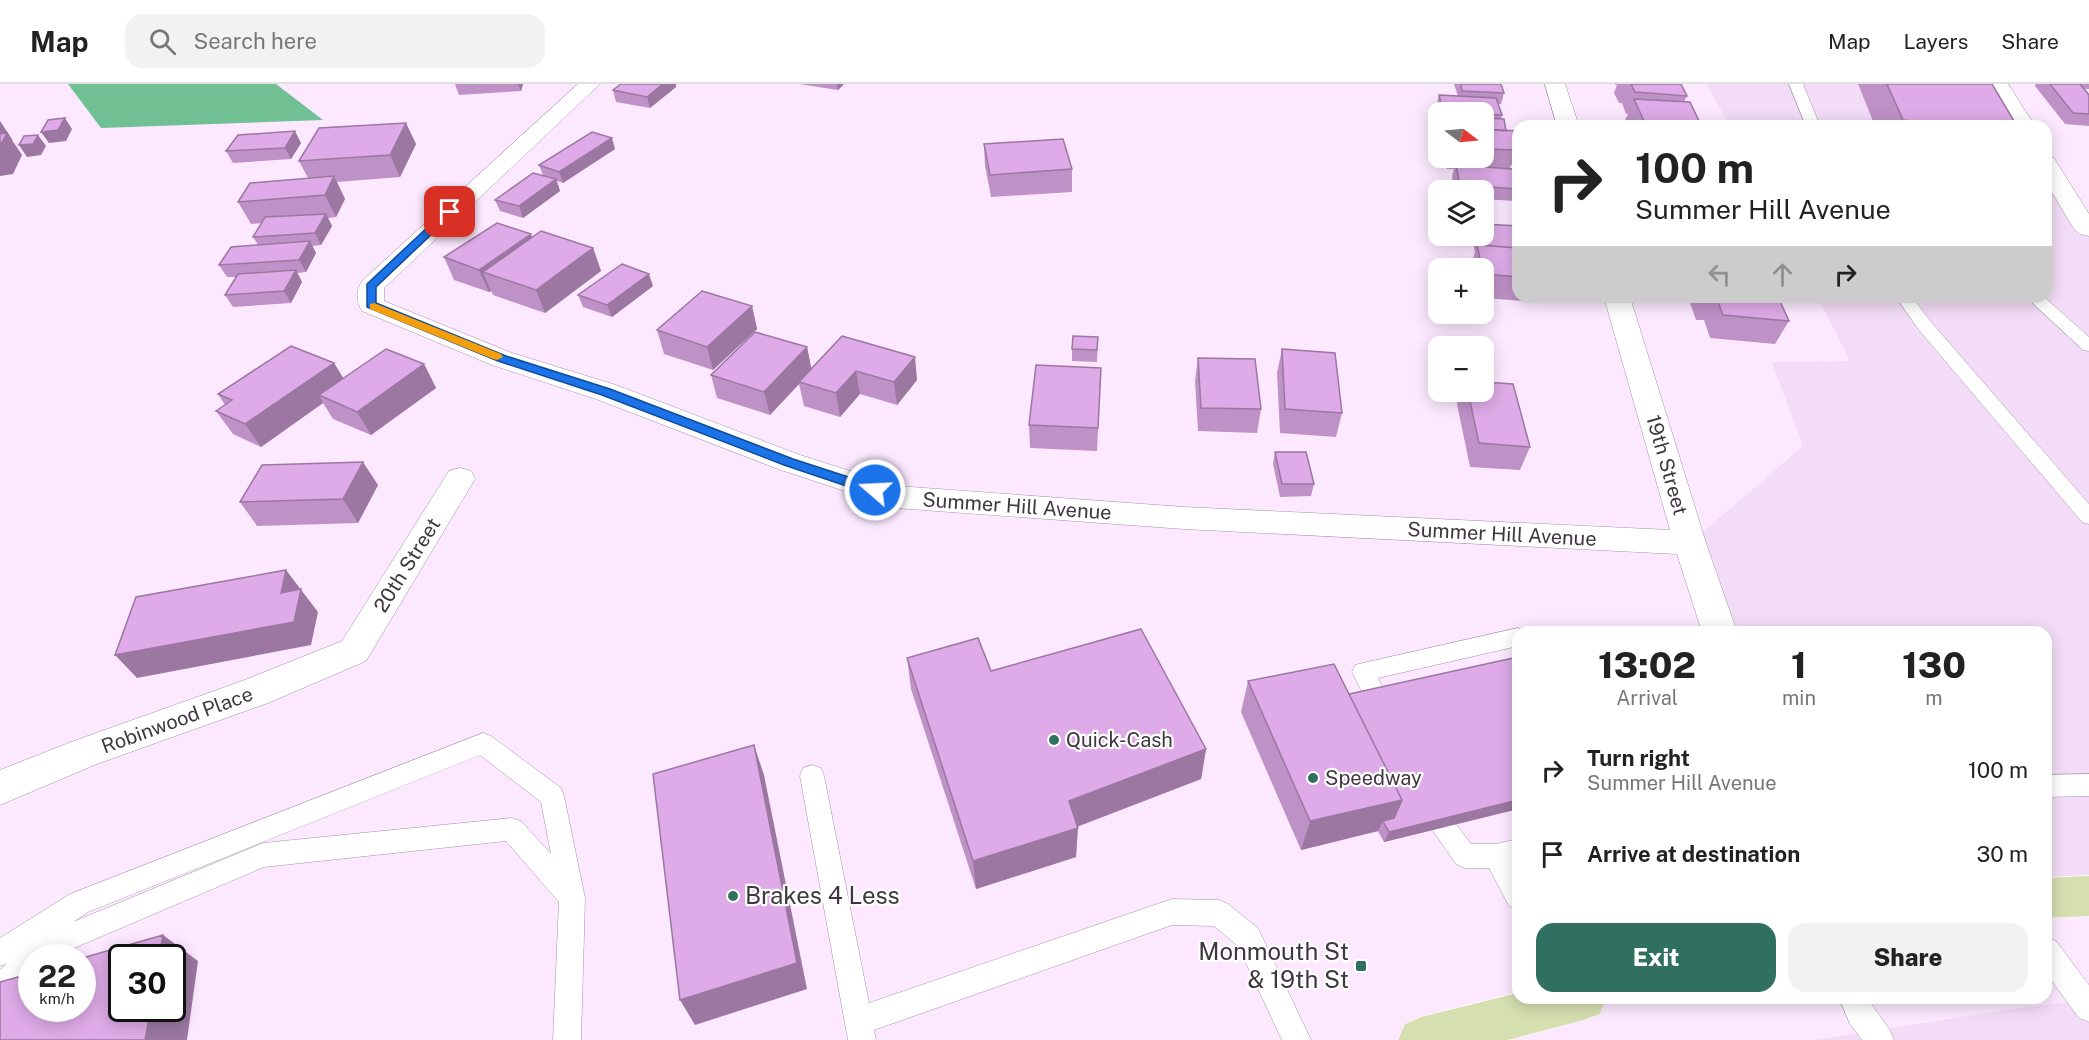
<!DOCTYPE html>
<html lang="en">
<head>
<meta charset="utf-8">
<style>
  :root { --surface:#fff; --page:#f2f2f2; --text:#222; --muted:#767676; --line:#e0e0e0; --accent:#2f7060 }
  body { margin:0; font-family:"Public Sans",sans-serif; background:var(--page); color:var(--text); height:100vh; display:flex; flex-direction:column; font-size:22px; white-space:nowrap }
  * { box-sizing:border-box; margin:0 }
  p { font-size:20px; color:var(--muted) }
  .icon { flex:none; width:33px; height:33px; fill:none; stroke:currentColor; stroke-width:2; stroke-linecap:round; stroke-linejoin:round }
  .map { position:relative; flex:1; overflow:hidden }
  .side { position:absolute; left:1512px; top:542px; width:540px; height:378px; display:flex; flex-direction:column; background:var(--surface); border-radius:18px; box-shadow:0 3px 15px #0003 }
  .side>* { flex:none }
  .guide { position:absolute; left:1512px; top:36px; width:540px; height:183px; border-radius:18px; box-shadow:0 3px 15px #0003; background:#fff; color:var(--text); overflow:hidden }
  .needle { width:39px; rotate:106deg }
  .buttons { position:absolute; left:1428px; top:18px; display:grid; gap:12px }
  .buttons a { display:grid; place-items:center; width:66px; height:66px; border-radius:12px; background:var(--surface); box-shadow:0 3px 15px #0003; font-size:30px }
  .speed { position:absolute; left:18px; top:860px; display:flex; gap:12px; font-size:30px; font-weight:700; text-align:center }
  .speed>* { display:grid; place-content:center; width:78px; height:78px; border-radius:50%; background:var(--surface); box-shadow:0 3px 15px #0003; line-height:1 }
  .speed small { font-size:15px; font-weight:400 }
  .speed .limit { border:3px solid #111; border-radius:9px; background:#fff; color:#111 }
  .pin { position:absolute; display:grid; place-items:center; width:51px; height:51px; color:#fff; margin:-26px; border-radius:12px; box-shadow:0 3px 9px #0006 }
  .me { position:absolute; width:66px; margin:-33px; rotate:289deg; stroke-linejoin:round; filter:drop-shadow(0 0 4px #0008) }
  .turn { display:flex; align-items:center; gap:21px; height:126px; padding:0 24px; font-size:27px }
  .turn .icon { width:78px; height:78px; stroke-width:2.5 }
  .turn b { display:block; font-size:42px; line-height:51px }
  .lanes { display:flex; align-items:center; height:57px; padding:0 24px; background:#0003; justify-content:center; gap:30px; direction:ltr }
  .lanes .off { opacity:.35 }
  .eta { display:flex; justify-content:space-evenly; align-items:center; height:102px; text-align:center }
  .eta b { font-size:36px; font-weight:800; line-height:42px }
  .action { display:flex; gap:12px; margin-top:auto; padding:12px 24px }
  .action a { flex:1; height:69px; border-radius:18px; background:var(--accent); color:#fff; font-size:24px; font-weight:800; line-height:69px; text-align:center }
  .action a+a { background:var(--page); color:var(--text) }
  ul { padding:0; list-style:none }
  li { display:flex; align-items:center; gap:18px; height:84px; padding:0 24px }
  li div { flex:1 }
  li b { display:block; font-size:22px }
  li em { font-style:normal }
  header { display:flex; align-items:center; gap:36px; box-sizing:border-box; height:84px; padding:0 30px; background:var(--surface); border-bottom:2px solid var(--line) }
  header strong { font-size:28px }
  nav { display:flex; gap:33px; margin-inline-start:auto; font-size:21px }
  .search { width:420px; height:54px; background:var(--page); display:flex; align-items:center; gap:15px; box-sizing:border-box; padding:0 21px; border-radius:18px; color:var(--muted); font-size:22px }
  .map>svg:first-child { display:block }
</style>
</head>
<body>
<header>
<strong>Map</strong>
<div class="search"><svg class="icon" aria-label="search" viewBox="0 0 24 24"><circle cx="10" cy="10" r="6"/><path d="M15 15l6 6"/></svg>Search here</div>
<nav><a>Map</a><a>Layers</a><a>Share</a></nav>
</header>
<div class="map">
<svg width="2089" height="956" viewBox="0 0 2089 956">
  <rect width="100%" height="100%" fill="#fce9ff"/>
  <path fill="#f3dcf7" d="M1706 0H1998L2024 42H1730Z
    M2046 79 2089 145V812L2046 814V548L1720 547 1690 459 1803 362 1772 278 1850 277 1818 213H2046Z
    M2089 916V956H1815L2019 924Z"/>
  <path fill="#71c094" d="M68 0H276L323 36 101 44Z"/>
  <g fill="none" stroke-linecap="round" stroke-linejoin="round">
    <g stroke="#a392a6" stroke-width="1">
      <path id="lane" d="M1789 0H1803L1820 42H1806Z
        M1896 213H1912L1931 238 2089 420V440L2082 438 1919 246Z
        M2026 213H2044L2089 253V267L2083 266Z
        M1518 544 1526 548H1518V562L1378 594 1389 615 1385 622 1377 625 1369 622 1352 588 1355 581 1363 579Z
        M483 649 491 652 561 704 564 712 585 814 581 956H553L559 818 506 757 264 783 53 873H32V894L10 915 0 919V886L6 880 0 882V854L70 810ZM480 671 541 718 551 770 521 737 512 734 263 759 73 838 88 828Z
        M812 681 821 684 824 692 869 919 1172 815 1219 816 1228 820 1258 844 1311 956H1282L1238 862 1214 842 1172 841 874 946 876 956H848L800 692 803 684Z
        M2089 690V712L2046 713V691Z
        M1444 733 1453 736 1471 760H1496L1518 755V779L1514 780 1518 787V825L1509 822 1489 784H1465L1456 780 1431 744 1435 736Z
        M2046 853 2056 857 2089 901V938L2079 934 2046 889Z
        M1839 914H1867L1890 946 1894 956H1862L1850 940Z"/>
    </g>
    <g stroke="#a392a6" stroke-width="1">
      <path id="street" d="M578 0H600L384 204V217L512 269 616 301 800 371 897 402 1184 423 1670 446 1604 213H1630L1706 459 1737 548H1702L1677 470 1184 445 896 424 778 385 596 315 492 281 362 227C356 218 356 205 362 197Z
        M1545 0H1565L1579 42H1557Z
        M1988 0H2008L2035 42H2013Z
        M2046 72 2054 74 2089 130V152L2080 150 2074 145 2046 98Z
        M460 384 471 387 475 395 366 577 268 619 97 680 0 721V686L71 658 242 597 342 557 449 387Z"/>
    </g>
    <g stroke="#fff" stroke-width="1">
      <path id="primary" d="M2089 792V832L2046 834V794Z
        M1518 909V914H1606L1600 930 1584 936 1508 956H1398L1405 940 1421 933Z"/>
    </g>
    <use href="#lane" fill="#fff" fill-rule="evenodd"/>
    <use href="#street" fill="#fff" fill-rule="evenodd"/>
    <use href="#primary" fill="#d6dfb0" fill-rule="evenodd"/>
  </g>
  <path fill="#bf92c7" d="M455 0H523L521 7 459 11Z
    M621 0H676V3L650 24 616 18 613 6Z
    M799 0H844L838 6Z
    M1454 0H1501L1504 9 1501 20H1498L1502 31 1501 35 1506 47H1518V81H1511L1510 84 1518 103V107L1515 117 1484 115V106H1455L1452 93 1454 85H1447L1444 74H1484V28H1438V33L1436 23 1439 11 1458 12Z
    M1615 0H1681L1687 12 1684 18 1701 41 1700 42H1628L1625 36 1628 30H1626L1622 19H1619L1614 9 1617 1H1615Z
    M1858 0H1992L2017 42H1875Z
    M2036 0H2089V5H2084L2089 11V42L2065 40 2035 2Z
    M301 59 291 75 233 79 226 67Z
    M416 60 400 93 337 98 345 115 336 133 328 134 332 142 321 161 312 162 316 169 306 188 297 189 302 198 291 219 233 223 225 211 236 193H227L219 181 258 161 253 153 262 139 251 140 238 118 308 94 299 77Z
    M984 60 1072 85V108L991 113 985 82Z
    M615 65 563 99 557 97 560 107 523 134 500 127 495 116 543 91 539 81Z
    M1518 142V213H1552L1550 219 1484 214V184H1470L1475 168 1471 152H1484Z
    M532 154 593 164 601 187 545 229 493 211 491 207 489 208 454 196 444 173Z
    M653 202 612 233 583 223 578 211Z
    M1693 213H1778L1789 237 1775 260 1710 254 1704 236H1696L1690 219Z
    M752 222 757 245 713 286 664 270 657 246Z
    M842 252 917 296 897 321 860 310 840 333 804 322 799 300 770 331 717 314 711 291 807 263 811 285Z
    M1098 253 1097 278 1072 277V265Z
    M1282 265 1342 329 1336 353 1280 349 1277 289Z
    M1198 274 1261 325 1257 349 1198 347 1195 297Z
    M334 279 343 294 424 280 436 304 371 351 333 335 323 319 261 363 233 350 216 327 225 321 218 310Z
    M1101 284 1097 367 1030 364 1029 341Z
    M1462 308H1484L1530 363 1520 386 1470 383 1457 320Z
    M1275 368 1314 400 1311 412 1280 413 1273 380Z
    M378 401 358 439 257 442 240 418Z
    M1518 573V725L1384 758 1378 747 1301 766 1241 628 1248 597 1349 610Z
    M907 574 1206 665 1201 695 1077 743 1076 773 976 805 911 605Z"/>
  <path fill="#9b77a2" d="M518 0H523L521 7Z
    M663 0H676V3L650 24 647 13Z
    M837 0H844L838 6Z
    M65 34 72 45 66 57 49 59 41 48Z
    M0 37 12 55V56L22 71 13 90 0 92Z
    M406 39 416 60 400 93 390 71Z
    M295 47 301 59 291 75 285 64Z
    M38 51 46 62 41 71 27 73 19 61Z
    M612 54 615 65 563 99 559 88Z
    M334 92 345 115 336 133 325 111Z
    M556 95 560 107 523 134 519 122Z
    M326 130 332 142 321 161 315 149Z
    M531 150 539 172 483 188 491 207 489 208 479 186Z
    M310 157 316 169 306 188 299 176Z
    M593 164 601 187 545 229 536 206Z
    M296 186 302 198 291 219 284 207Z
    M649 190 653 202 612 233 607 221Z
    M752 222 757 245 713 286 707 263Z
    M807 263 812 287 799 298V300L770 331 764 308Z
    M915 273 917 296 897 321 894 298Z
    M334 279 348 302 319 311 323 319 261 363 245 340Z
    M424 280 436 304 371 351 357 328Z
    M856 287 860 310 840 333 836 309Z
    M363 378 378 401 358 439 343 415Z
    M286 486 318 528 311 561 137 594 115 571 281 509Z
    M754 661 764 691 807 905 695 941 680 916Z
    M1206 665 1201 695 1068 746 1069 717Z
    M1402 716 1389 745 1383 737 1378 747 1301 766 1310 737Z
    M1518 716V725L1384 758 1389 748Z
    M1078 744 1076 773 976 805 973 777Z
    M163 851 198 877 187 956H145L151 924H172V873H159Z"/>
  <path fill="#deaae7" stroke="#9b77a2" stroke-width="1.5" d="M621 0H663L647 13 613 6Z
    M1461 0H1501L1504 9 1462 7Z
    M1631 0H1681L1687 12 1635 8Z
    M1887 0H1992L2017 42H1953L1903 36Z
    M2050 0H2080L2089 11V30L2073 29Z
    M1439 11 1496 14 1502 31 1484 30V28H1443Z
    M1634 15 1690 18 1701 41 1644 37Z
    M65 34 58 46 41 48 48 36Z
    M1484 34 1504 35 1506 47 1484 45Z
    M406 39 390 71 299 77 319 44Z
    M1484 45 1518 47V59H1514L1516 66 1484 65Z
    M295 47 285 64 226 67 238 51Z
    M592 48 612 54 559 88 539 81Z
    M7 49 0 62V50Z
    M38 51 33 60 19 61 24 52Z
    M1063 55 1072 85 990 91 984 60Z
    M1456 81 1513 85 1518 105 1460 101Z
    M533 89 556 95 519 122 495 116Z
    M334 92 325 111 238 118 250 99Z
    M326 130 315 149 253 153 265 133Z
    M497 139 531 150 479 186 444 173Z
    M1484 140 1518 142V164L1481 161 1478 152H1484Z
    M541 147 593 164 536 206 483 188Z
    M310 157 299 176 219 181 231 163Z
    M1477 161 1518 164V193L1484 190V184H1482Z
    M622 180 649 190 607 221 578 211Z
    M296 186 284 207 225 211 238 190Z
    M702 207 752 222 707 263 657 246Z
    M1712 213H1778L1789 237 1723 231 1716 213Z
    M755 248 807 263 764 308 711 291Z
    M842 252 915 273 894 298 856 287 836 309 799 298Z
    M1073 252 1098 253 1097 266 1072 265Z
    M291 262 334 279 245 340 216 327 232 316 218 310Z
    M386 265 424 280 357 328 319 311Z
    M1282 265 1335 269 1342 329 1285 325Z
    M1198 274 1255 275 1261 325 1201 324Z
    M1036 281 1101 284 1098 344 1029 341Z
    M1484 298 1513 300 1530 363 1479 359 1468 308H1484Z
    M1275 368H1306L1314 400H1282Z
    M363 378 343 415 240 418 262 381Z
    M286 486 281 509 301 505 294 538 115 571 136 513Z
    M1141 545 1206 665 1069 717 1078 744 973 777 907 574 978 554 991 587Z
    M1518 573V716L1389 748 1383 737 1394 734 1402 716 1349 610Z
    M1334 580 1402 716 1310 737 1248 597Z
    M754 661 797 879 680 916 653 690Z
    M163 851 159 873H122V924H151L145 956H0V898L32 889V924H82V874Z"/>
  <path fill="#1a73e8" stroke="#114b97" stroke-width="1.5" d="M447 125 455 128 376 203V219L506 272 610 305 793 375 879 403 881 406 879 410H870L784 381 602 311 498 277 367 223V200Z"/>
  <path fill="#f59e0b" d="M374 219 501 270 503 273 497 276 493 275 370 225V220Z"/>
  <g fill="#2f7060" stroke="#fefefe" stroke-width="2">
    <circle cx="1054" cy="656" r="6"/>
    <circle cx="1313" cy="694" r="6"/>
    <circle cx="733" cy="812" r="6"/>
    <rect x="1355" y="876" width="12" height="12" rx="3"/>
  </g>
  <g text-anchor="middle" stroke-width="4.5" stroke-linejoin="round" paint-order="stroke">
    <g font-size="20" fill="#3e373f" stroke="#fefefe">
      <text transform="translate(1667 381) rotate(74)" y="7">19th Street</text>
      <text transform="translate(1017 422) rotate(4)" y="7">Summer Hill Avenue</text>
      <text transform="translate(1502 450) rotate(3)" y="7">Summer Hill Avenue</text>
      <text transform="translate(407 481) rotate(-58)" y="7">20th Street</text>
      <text transform="translate(177 636) rotate(-20)" y="7">Robinwood Place</text>
    </g>
    <g font-size="20" fill="#3e373f" stroke="#fefefe" text-anchor="start">
      <text x="1066" y="663">Quick-Cash</text>
      <text x="1325" y="701">Speedway</text>
    </g>
    <g font-size="24" fill="#3e373f" stroke="#fefefe" text-anchor="start">
      <text x="745" y="820">Brakes 4 Less</text>
      <text x="1349" y="876" text-anchor="end">Monmouth St<tspan x="1349" dy="28">&amp; 19th St</tspan></text>
    </g>
  </g>
</svg>
<div class="buttons">
<a><svg class="needle" viewBox="-14 -14 28 28"><path d="M0-13l5 13h-10z" fill="#e53935"/><path d="M0 13l5-13h-10z" fill="#767676"/></svg></a>
<a><svg class="icon" aria-label="layers" viewBox="0 0 24 24"><path d="M12 4l9 5-9 5-9-5zM3 14l9 5 9-5"/></svg></a>
<a>+</a>
<a>−</a>
</div>
<div class="speed"><div>22<small>km/h</small></div><div class="limit">30</div></div>
<div class="pin" style="left:450px;top:128px;background:#d93025"><svg class="icon" aria-label="arrive" viewBox="0 0 24 24"><path d="M6 21V4h12l-3 4 3 4H6"/></svg></div>
<svg class="me" style="left:875px;top:406px" viewBox="-20 -20 40 40"><circle r="17" fill="#1a73e8" stroke="#fff" stroke-width="3"/><path d="M0-11L8 9 0 5-8 9z" fill="#fff"/></svg>
<div class="guide">
<div class="turn"><svg class="icon" aria-label="right" viewBox="0 0 24 24"><path d="M7 20v-9h11M14 6l5 5-5 5"/></svg><div><b>100 m</b>Summer Hill Avenue</div></div>
<div class="lanes"><svg class="icon off" aria-label="left" viewBox="0 0 24 24"><path d="M17 20v-9H6M10 6l-5 5 5 5"/></svg><svg class="icon off" aria-label="ahead" viewBox="0 0 24 24"><path d="M12 20V5M6 11l6-6 6 6"/></svg><svg class="icon" aria-label="right" viewBox="0 0 24 24"><path d="M7 20v-9h11M14 6l5 5-5 5"/></svg></div>
</div>
<section class="side">
<div class="eta">
<div><b>13:02</b><p>Arrival</p></div>
<div><b>1</b><p>min</p></div>
<div><b>130</b><p>m</p></div>
</div>
<ul>
<li><svg class="icon" aria-label="right" viewBox="0 0 24 24"><path d="M7 20v-9h11M14 6l5 5-5 5"/></svg><div><b>Turn right</b><p>Summer Hill Avenue</p></div><em>100 m</em></li>
<li><svg class="icon" aria-label="arrive" viewBox="0 0 24 24"><path d="M6 21V4h12l-3 4 3 4H6"/></svg><div><b>Arrive at destination</b></div><em>30 m</em></li>
</ul>
<div class="action"><a>Exit</a><a>Share</a></div>
</section>
</div>
</body>
</html>
